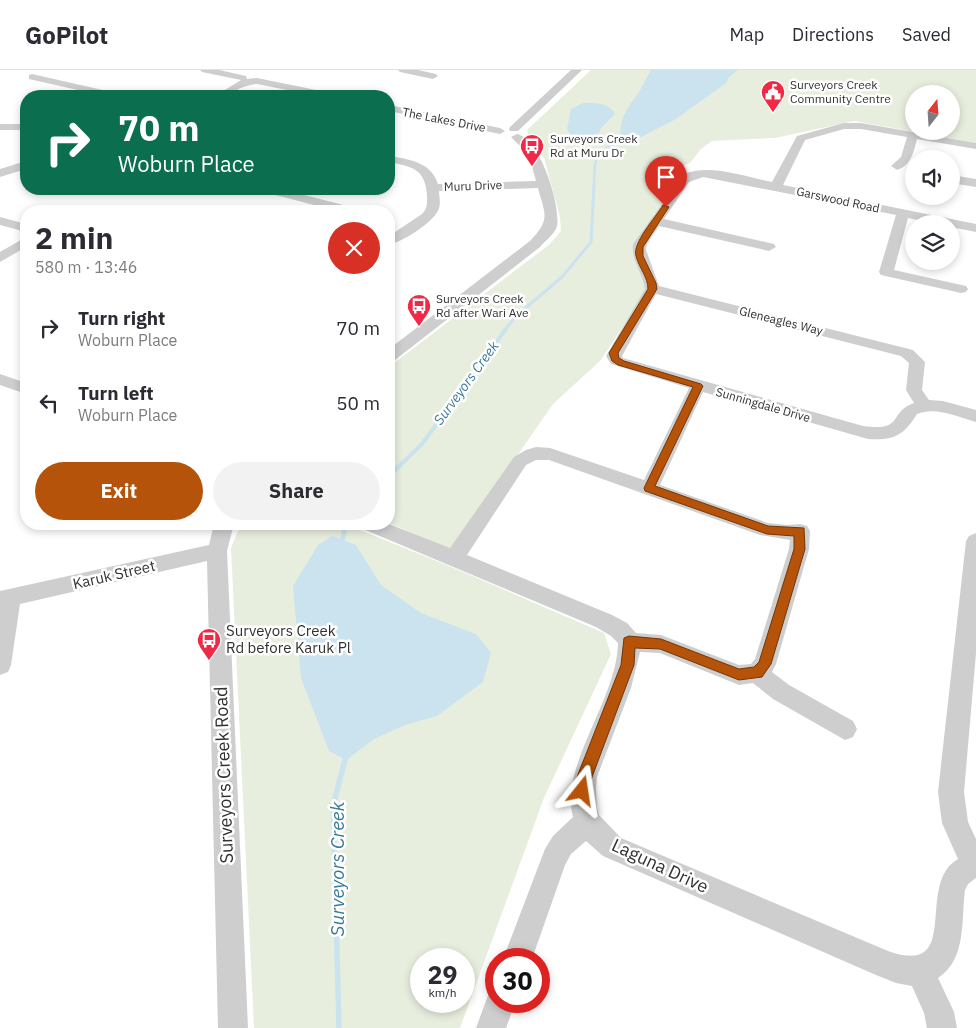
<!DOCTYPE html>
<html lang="en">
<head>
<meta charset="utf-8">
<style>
  :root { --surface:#fff; --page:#f2f2f3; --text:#2b2b33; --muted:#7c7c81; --line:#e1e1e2; --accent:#b45309 }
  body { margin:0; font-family:"IBM Plex Sans",sans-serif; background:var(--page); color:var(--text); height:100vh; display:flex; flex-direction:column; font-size:19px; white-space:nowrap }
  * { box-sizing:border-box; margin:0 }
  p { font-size:16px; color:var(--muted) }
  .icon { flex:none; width:28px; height:28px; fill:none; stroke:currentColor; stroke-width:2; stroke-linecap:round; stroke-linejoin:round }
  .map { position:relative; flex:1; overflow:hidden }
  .sheet { position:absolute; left:20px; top:135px; width:375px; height:325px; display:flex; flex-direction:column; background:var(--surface); border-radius:20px; box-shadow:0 2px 8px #0003 }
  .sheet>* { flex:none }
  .guide { position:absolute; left:20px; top:20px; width:375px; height:105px; border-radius:20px; box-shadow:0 2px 8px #0003; background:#0b6e4f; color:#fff; overflow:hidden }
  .needle { width:32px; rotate:17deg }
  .fabs { position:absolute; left:905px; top:15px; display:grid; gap:10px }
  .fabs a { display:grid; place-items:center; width:55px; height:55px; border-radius:50%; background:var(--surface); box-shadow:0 2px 8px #0003; font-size:25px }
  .speed { position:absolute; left:410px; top:878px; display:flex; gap:10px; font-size:25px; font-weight:700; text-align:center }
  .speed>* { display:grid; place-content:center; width:65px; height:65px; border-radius:50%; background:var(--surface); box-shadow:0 2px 8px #0003; line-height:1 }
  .speed small { font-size:12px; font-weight:400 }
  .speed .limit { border:8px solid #d22; background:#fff; color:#111 }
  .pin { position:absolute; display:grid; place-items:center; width:42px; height:42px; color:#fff; margin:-51px -21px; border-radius:50% 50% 50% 0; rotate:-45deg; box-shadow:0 0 5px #0007 }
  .pin .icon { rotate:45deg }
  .me { position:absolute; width:55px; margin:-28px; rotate:15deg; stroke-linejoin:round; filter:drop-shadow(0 0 4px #0008) }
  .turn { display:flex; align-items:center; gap:18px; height:105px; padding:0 15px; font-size:22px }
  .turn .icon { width:65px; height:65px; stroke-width:2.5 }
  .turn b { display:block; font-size:35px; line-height:42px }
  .round { display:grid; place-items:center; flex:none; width:52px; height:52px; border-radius:26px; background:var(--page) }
  .summary { display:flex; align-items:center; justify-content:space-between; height:85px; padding:0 15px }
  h1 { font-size:30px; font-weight:800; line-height:38px }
  .primary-button { display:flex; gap:10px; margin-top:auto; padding:10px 15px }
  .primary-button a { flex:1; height:58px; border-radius:30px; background:var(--accent); color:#fff; font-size:20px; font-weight:800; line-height:58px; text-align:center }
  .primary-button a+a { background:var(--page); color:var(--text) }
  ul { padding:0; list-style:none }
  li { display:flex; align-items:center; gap:15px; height:75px; padding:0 15px }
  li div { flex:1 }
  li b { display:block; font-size:19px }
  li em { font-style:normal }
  header { display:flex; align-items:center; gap:30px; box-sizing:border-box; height:70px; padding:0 25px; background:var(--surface); border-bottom:1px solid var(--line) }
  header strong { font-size:24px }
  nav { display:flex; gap:28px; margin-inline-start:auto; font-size:18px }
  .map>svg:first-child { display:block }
</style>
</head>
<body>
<header>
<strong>GoPilot</strong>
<nav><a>Map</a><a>Directions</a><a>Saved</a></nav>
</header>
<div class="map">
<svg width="976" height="958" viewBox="0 0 976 958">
  <rect width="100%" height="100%" fill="#fff"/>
  <path fill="#e8eede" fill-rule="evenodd" d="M591 0H976V73L854 51 775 68 712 71 701 79 690 93 677 98 685 104 635 174 648 218 601 290 553 334 452 480 389 453V297L550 174 561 161 560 147 544 88 530 73 527 60ZM914 24H951V61H914Z
    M241 454H345L454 498 604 563 611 584 544 728 460 958H254L231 478ZM421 889H464V931H421Z"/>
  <path fill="#cae3ef" d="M651 0H738L729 7 726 13 676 49 641 67 614 76 603 72 620 65C621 47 626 39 637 25 642 18 646 8 651 0Z
    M583 33C594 33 609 32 615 44L601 58 597 68 591 74 576 73 567 59 571 39Z
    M332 466 356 475 381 515 421 543 476 564 491 583 483 612 437 646 405 655 374 669 346 690 329 681 301 608 293 516 318 475Z"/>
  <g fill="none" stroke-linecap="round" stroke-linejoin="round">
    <path stroke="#cae3ef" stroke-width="2.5" d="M594 116C595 89 592 87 615 72"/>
    <path stroke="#cae3ef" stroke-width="3" d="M505 260 515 247 562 207 591 172 594 114"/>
    <path stroke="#cae3ef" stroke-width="4" d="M389 406 422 374 506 259"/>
    <path stroke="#cae3ef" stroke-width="5" d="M342 474 344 462"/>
    <path stroke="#cae3ef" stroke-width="5.5" d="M339 958 333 736 346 686"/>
    <path fill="#cecece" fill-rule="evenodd" d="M200 0H219L246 6 247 9 257 8 331 23 336 26H317L257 14C240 15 232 26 215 26L241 10 202 2Z
      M398 0H418L436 4 438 6 433 9 400 2Z
      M571 0H582L518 61H510L509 59 510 57Z
      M32 4 116 23 121 26H104L29 9V5Z
      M389 35 500 58 505 61 500 64 389 41Z
      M844 53H861L976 73V79L917 69C914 81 911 96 897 100L891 96 901 87 907 67 861 59H844L805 70 783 115 976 154V162L951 157V154H937L908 148 894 200 966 216 968 219 966 222 961 223 881 205 879 202 896 145 703 107 689 112 664 149 774 174 776 177 769 181 659 156 647 174 646 180 659 216 913 280 925 292 922 320 929 330 943 331 976 340V352C958 347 936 336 917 344 904 365 894 371 868 369L703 322 660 415 768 453 788 455 800 454 807 456 810 461 809 479 776 594 772 602 789 615 853 651 857 659 853 667 845 670 773 629 753 613 739 615 660 583 640 582 631 618 597 707 596 719 597 738 599 745 621 768 888 881C964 908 914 814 958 789L942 753 938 722 966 471 969 466 976 463V583L964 722 968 752 976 769V808L968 814 965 820C961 850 967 889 938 908L954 942 957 958H927L924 943 912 916 896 913 876 905 603 786 586 771 571 784 565 795 532 889H503L545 779 553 766 573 747C559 696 617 630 618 573L611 566 596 557 363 459 360 454H389L450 478 514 387 526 380 536 377 550 378 644 410 689 318 611 294 606 286 645 219C643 203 631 191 633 174L684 104C709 93 747 107 772 112L797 66ZM656 224 901 286 909 293 906 320 914 333C888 342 905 362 863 356L623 288 622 286ZM536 390H549L760 465 790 470 789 479 755 589 751 594 739 595 661 565 636 563 627 553 612 545 467 485 526 395Z
      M0 54H26V60H0Z
      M517 64C540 69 561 135 557 156 555 164 545 171 540 177L395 290 389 292V279L530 171C551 149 545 145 538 118L439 121C439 127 441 132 439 138 436 151 402 172 389 175V166L422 144C428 138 427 133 427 125 425 98 412 97 389 92V86C409 89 431 92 438 114L536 111 531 93 524 80 511 67Z
      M26 91V99L0 107V99Z
      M951 105 976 109V117L951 113Z
      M262 119H281L355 138 357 141H337L264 122Z
      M0 147 26 154V162L0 155Z
      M26 167V177L0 192V182Z
      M0 304 26 313V324L0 315Z
      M214 454H234L227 481 248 958H218L207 491 20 534 11 595 8 602 0 605V521L209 475Z
      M496 918V931H516L506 958H476L490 920Z"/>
  </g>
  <path fill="#b45309" stroke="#753606" d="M663 135 669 137 643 177V186L656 213 657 219 618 283 619 288 624 291 701 314 703 316 655 416 768 456 804 458 805 479 771 594 762 607 739 610 660 579 635 578 634 595 592 707 587 726 582 728 577 726 575 721 577 707 621 595 624 568 629 566 661 569 739 599 754 597 759 592 794 479V466L767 464 645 421 644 418 693 317 618 295 612 291 609 283 648 219C648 207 639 198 636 186 632 173 656 147 663 135Z"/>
  <defs>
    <g id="civic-pin" transform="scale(1.25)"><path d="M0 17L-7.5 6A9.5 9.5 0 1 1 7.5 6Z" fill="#f02a46" stroke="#fff"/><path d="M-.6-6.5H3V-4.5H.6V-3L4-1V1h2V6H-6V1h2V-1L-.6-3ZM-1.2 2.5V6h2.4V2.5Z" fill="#fff"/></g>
    <g id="bus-pin" transform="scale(1.25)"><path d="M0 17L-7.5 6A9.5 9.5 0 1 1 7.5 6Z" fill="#f02a46" stroke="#fff"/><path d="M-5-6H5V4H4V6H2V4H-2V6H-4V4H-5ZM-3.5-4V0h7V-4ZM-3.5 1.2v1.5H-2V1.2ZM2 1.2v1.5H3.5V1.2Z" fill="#fff"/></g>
  </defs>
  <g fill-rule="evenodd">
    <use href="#civic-pin" x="773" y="22"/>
    <use href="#bus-pin" x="532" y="76"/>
    <use href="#bus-pin" x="419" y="236"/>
    <use href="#bus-pin" x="209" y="570"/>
  </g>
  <g text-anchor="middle" stroke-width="5" stroke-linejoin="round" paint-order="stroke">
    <g font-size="12" fill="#313131" stroke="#fff" text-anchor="start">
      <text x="790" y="19">Surveyors Creek<tspan x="790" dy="14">Community Centre</tspan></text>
      <text x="550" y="73">Surveyors Creek<tspan x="550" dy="14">Rd at Muru Dr</tspan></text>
      <text x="436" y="233">Surveyors Creek<tspan x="436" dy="14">Rd after Wari Ave</tspan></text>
    </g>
    <g font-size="12" fill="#313131" stroke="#fff">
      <text transform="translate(444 50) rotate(11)" y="4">The Lakes Drive</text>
      <text transform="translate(473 116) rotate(-2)" y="4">Muru Drive</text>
      <text transform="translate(838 130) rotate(12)" y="4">Garswood Road</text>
      <text transform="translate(781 251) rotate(14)" y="4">Gleneagles Way</text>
      <text transform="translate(763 335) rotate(16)" y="4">Sunningdale Drive</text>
    </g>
    <g font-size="14" font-style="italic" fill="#387a99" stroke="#fff">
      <text transform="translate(466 313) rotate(-54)" y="5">Surveyors Creek</text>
    </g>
    <g font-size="15" fill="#313131" stroke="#fff">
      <text transform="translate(114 505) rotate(-13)" y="5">Karuk Street</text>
    </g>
    <g font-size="15" fill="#313131" stroke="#fff" text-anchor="start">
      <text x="226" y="566">Surveyors Creek<tspan x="226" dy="17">Rd before Karuk Pl</tspan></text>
    </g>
    <g font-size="18" fill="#313131" stroke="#fff">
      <text transform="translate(224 705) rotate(-92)" y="6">Surveyors Creek Road</text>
      <text transform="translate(660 796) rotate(25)" y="6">Laguna Drive</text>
    </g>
    <g font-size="19" font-style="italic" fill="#387a99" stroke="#fff">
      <text transform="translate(337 799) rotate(-90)" y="7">Surveyors Creek</text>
    </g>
  </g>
</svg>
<div class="fabs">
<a><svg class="needle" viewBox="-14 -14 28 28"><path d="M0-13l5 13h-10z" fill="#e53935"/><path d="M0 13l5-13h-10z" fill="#7c7c81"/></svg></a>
<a><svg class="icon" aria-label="sound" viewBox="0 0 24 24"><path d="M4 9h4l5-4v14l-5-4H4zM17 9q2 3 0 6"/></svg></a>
<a><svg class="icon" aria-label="layers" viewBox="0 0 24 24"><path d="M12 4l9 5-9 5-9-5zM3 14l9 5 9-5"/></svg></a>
</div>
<div class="speed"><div>29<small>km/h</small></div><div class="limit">30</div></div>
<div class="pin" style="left:666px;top:137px;background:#d93025"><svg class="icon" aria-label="arrive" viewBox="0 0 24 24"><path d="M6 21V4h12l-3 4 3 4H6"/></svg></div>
<svg class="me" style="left:582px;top:721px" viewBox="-20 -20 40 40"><path d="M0-17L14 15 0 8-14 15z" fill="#b45309" stroke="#fff" stroke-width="4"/></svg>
<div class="guide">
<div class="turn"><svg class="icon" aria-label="right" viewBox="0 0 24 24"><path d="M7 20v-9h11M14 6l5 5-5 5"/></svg><div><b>70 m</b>Woburn Place</div></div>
</div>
<section class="sheet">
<div class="summary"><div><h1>2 min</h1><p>580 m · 13:46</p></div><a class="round" style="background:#d93025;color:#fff"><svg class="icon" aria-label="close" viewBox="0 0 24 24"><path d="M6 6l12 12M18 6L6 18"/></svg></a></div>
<ul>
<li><svg class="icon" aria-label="right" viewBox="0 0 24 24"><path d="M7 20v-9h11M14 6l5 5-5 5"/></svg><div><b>Turn right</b><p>Woburn Place</p></div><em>70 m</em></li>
<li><svg class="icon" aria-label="left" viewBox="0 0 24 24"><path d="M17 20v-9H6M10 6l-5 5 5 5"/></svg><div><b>Turn left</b><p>Woburn Place</p></div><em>50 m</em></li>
</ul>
<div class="primary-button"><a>Exit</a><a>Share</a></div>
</section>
</div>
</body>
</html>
